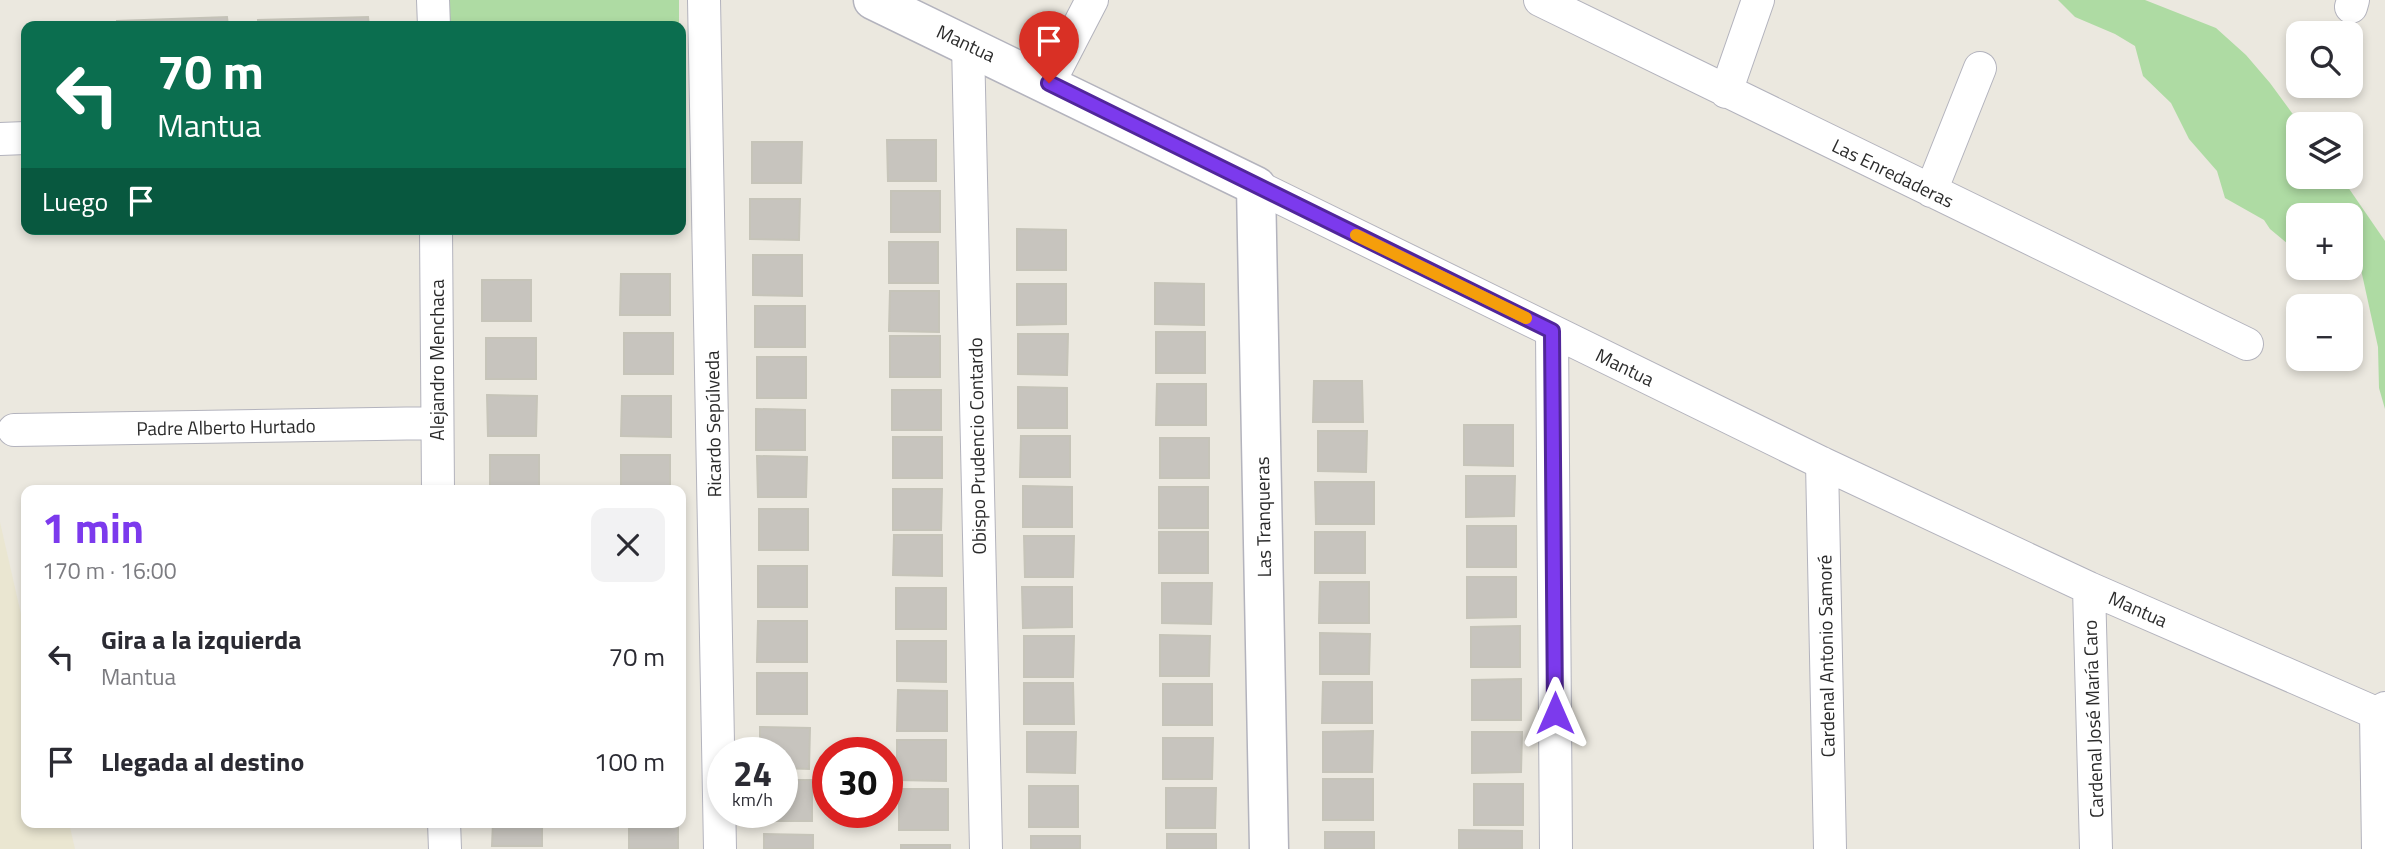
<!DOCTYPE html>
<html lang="es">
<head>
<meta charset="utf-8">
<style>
  :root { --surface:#fff; --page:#f2f2f3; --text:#2b2b33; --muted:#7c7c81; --accent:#7c3aed }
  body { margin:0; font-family:"Titillium Web",sans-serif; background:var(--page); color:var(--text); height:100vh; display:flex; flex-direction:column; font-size:26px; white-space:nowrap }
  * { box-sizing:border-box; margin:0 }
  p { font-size:23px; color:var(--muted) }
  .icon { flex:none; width:38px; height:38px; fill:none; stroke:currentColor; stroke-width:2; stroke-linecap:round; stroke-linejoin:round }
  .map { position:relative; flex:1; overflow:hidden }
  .panel { position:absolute; left:21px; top:485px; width:665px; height:343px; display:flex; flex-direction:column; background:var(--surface); border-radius:14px; box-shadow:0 4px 10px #0003 }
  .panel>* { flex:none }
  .hud { position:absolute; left:21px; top:21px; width:665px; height:214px; border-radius:14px; box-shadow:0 4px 10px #0003; background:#0b6e4f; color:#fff; overflow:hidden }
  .fabs { position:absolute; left:2286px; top:21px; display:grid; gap:14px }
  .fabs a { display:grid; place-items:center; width:77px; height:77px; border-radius:14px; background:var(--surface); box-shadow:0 4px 10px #0003; font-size:35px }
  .speed { position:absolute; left:707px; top:737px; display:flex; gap:14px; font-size:35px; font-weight:700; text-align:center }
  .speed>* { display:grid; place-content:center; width:91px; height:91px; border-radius:50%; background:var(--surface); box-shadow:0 4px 10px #0003; line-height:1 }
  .speed small { font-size:18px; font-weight:400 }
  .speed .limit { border:10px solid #d22; background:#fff; color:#111 }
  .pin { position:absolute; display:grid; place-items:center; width:60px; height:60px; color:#fff; margin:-72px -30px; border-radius:50% 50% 50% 0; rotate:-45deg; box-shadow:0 0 7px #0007 }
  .pin .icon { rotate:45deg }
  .me { position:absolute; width:77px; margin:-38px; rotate:0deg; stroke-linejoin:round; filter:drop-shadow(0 0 5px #0008) }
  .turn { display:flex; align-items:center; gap:24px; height:147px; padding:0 21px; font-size:32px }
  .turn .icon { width:91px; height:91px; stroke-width:2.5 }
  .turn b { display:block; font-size:49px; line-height:60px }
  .then { display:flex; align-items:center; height:66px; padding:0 21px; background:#0003; gap:14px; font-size:26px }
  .round { display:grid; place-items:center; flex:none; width:74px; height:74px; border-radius:14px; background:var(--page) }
  .head { display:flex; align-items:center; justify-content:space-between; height:119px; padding:0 21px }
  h1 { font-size:42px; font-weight:700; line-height:52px; color:var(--accent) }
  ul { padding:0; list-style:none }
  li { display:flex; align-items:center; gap:21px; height:105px; padding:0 21px }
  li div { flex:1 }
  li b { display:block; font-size:26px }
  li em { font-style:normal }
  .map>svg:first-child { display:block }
</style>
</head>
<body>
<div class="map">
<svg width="2385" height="849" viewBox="0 0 2385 849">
  <rect width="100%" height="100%" fill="#ebe8df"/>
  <path fill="#eae6d1" d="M0 522 26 636V822L69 823 75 849H0Z"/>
  <path fill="#aedba3" d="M449 0H679V26H449Z
    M2058 0H2145L2216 28 2246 55 2270 83 2300 124H2298V177H2341L2385 241V409L2379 388 2378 347 2360 265 2350 256V215H2298V250H2295L2270 229 2264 220 2225 198 2217 171 2189 139 2171 103 2143 76 2135 46 2115 34 2075 17Z"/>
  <path fill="#c7c4be" stroke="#c6c4b9" stroke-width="2" d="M227 17 228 26H117V21Z
    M368 17 369 26H258V20Z
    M887 140H936V181H888Z
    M752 142H802L801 183H752Z
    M891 191H940V232H891Z
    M750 199H800L799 240 750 239Z
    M1017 229 1066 230V270H1017Z
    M889 242H938V283H889Z
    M753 255H802V296L753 295Z
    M621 274H670V315H620Z
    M482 280H531V321H482Z
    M1155 283 1204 284V325L1155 324Z
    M1017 284H1066V324L1017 325Z
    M890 291H939V332L889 331Z
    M755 306H805V347H755Z
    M1156 332H1205V373H1156Z
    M624 333H673V374H624Z
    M1018 334H1068L1067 375 1018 374Z
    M890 336H940V377H890Z
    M486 338H536V379H486Z
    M757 357H806V398H757Z
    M1314 381H1362L1363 422H1313Z
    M1157 384H1206V425H1156Z
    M1018 387 1067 388V428H1018Z
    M892 390H941V430H892Z
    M487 395 537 396 536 436H488Z
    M622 396H671V437L621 436Z
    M756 409 805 410V450H756Z
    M1464 425H1513V466L1464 465Z
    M1318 431H1367L1366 472 1318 471Z
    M1021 436H1070V477H1020Z
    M893 437H942V478H893Z
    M1160 438H1209V478H1160Z
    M490 455H539V490H490Z
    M621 455H670V490H621Z
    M757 456 807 457 806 497H758Z
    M1466 476H1515L1514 516 1466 517Z
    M1315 482H1374V524H1316Z
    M1023 486 1072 487V527H1023Z
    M1159 487H1208V528H1159Z
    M893 489H942L941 530H893Z
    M759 509H808V550H759Z
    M1467 526H1516V567H1467Z
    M1159 532H1208V573H1159Z
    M1315 532H1365V573H1315Z
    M894 535H942V576L893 575Z
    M1024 536H1074L1073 577H1025Z
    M758 566H807V607H758Z
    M1467 577H1516V617L1467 618Z
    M1320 582H1369V623H1319Z
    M1162 583H1212L1211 624 1162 623Z
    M1022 587H1072V627L1023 628Z
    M896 588H946V629H896Z
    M758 621H807V662H757Z
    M1520 626V667H1471V627Z
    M1320 633 1370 634 1369 674H1320Z
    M1160 635 1210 636 1209 676H1160Z
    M1024 636H1074L1073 677H1024Z
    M897 641H946V682L897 681Z
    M757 673H807V714H757Z
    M1521 679V720H1472V680Z
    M1323 682H1372V723H1322Z
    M1024 683H1073L1074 724H1024Z
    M1163 684H1212V725H1163Z
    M898 690 947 691V731H897Z
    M760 727 810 728 809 769 782 768V752H760Z
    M1373 731 1372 772H1323V732Z
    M1027 732H1076L1075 773 1027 772Z
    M1472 732H1522L1521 772 1472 773Z
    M1163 738H1213L1212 779H1163Z
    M897 740H946V781L897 780Z
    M1323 779H1373V820H1323Z
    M782 780H812V821H762V812H782Z
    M1474 784H1523V825H1474Z
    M1029 786H1078V827H1029Z
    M1166 788H1216L1215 828H1166Z
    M899 789H948V830H899Z
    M493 822H542V846H492Z
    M629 822H678V849H629Z
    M1459 830 1522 831V849H1459Z
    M1325 832H1374V849H1325Z
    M764 834 813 835V849H764Z
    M1167 834H1216V849H1167Z
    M1031 836H1080V849H1031Z
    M901 845H950V849H901Z"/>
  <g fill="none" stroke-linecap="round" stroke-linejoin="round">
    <g stroke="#b3b3bd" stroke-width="34">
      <path id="street" d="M433 0 434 26
        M704 0 720 849
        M1540 0 2247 344
        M2351 7 2353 0
        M968 44 986 849
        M1049 83 1092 0
        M1726 92 1758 0
        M0 139 26 138
        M1256 186 1822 463 2089 588 2376 713 2385 708
        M1931 191 1980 68
        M436 229 438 490
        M1552 331 1556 849
        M14 430 437 423
        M1822 463 1830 849
        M2089 588 2096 849
        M2376 713 2378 849
        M444 822 445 849"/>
    </g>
    <g stroke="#b3b3bd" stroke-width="41">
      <path id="secondary" d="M873 0 1256 186 1269 849"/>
    </g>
    <use href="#street" stroke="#fff" stroke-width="32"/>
    <use href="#secondary" stroke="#fff" stroke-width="38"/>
  </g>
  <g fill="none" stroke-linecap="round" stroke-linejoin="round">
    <g stroke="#51269a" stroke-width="18">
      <path id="route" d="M1049 83 1552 331 1555 713"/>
    </g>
    <use href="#route" stroke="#7c3aed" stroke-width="12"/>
    <path stroke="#f59e0b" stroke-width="12" d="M1356 235 1526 318"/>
  </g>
  <g text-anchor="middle" stroke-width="7" stroke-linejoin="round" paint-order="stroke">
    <g font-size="19" fill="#2b2b2b" stroke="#fff">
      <text transform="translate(966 43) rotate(25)" y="7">Mantua</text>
      <text transform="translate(1893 173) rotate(26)" y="7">Las Enredaderas</text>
      <text transform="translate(437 360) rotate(-90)" y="7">Alejandro Menchaca</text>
      <text transform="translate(1625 367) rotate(26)" y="7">Mantua</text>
      <text transform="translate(713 424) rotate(-91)" y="7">Ricardo Sepúlveda</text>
      <text transform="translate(226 427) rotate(-1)" y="7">Padre Alberto Hurtado</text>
      <text transform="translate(977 446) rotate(-91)" y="7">Obispo Prudencio Contardo</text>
      <text transform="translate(1263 517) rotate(-91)" y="7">Las Tranqueras</text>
      <text transform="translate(2138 609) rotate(24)" y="7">Mantua</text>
      <text transform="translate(1826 656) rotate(-91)" y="7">Cardenal Antonio Samoré</text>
      <text transform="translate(2093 719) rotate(-92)" y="7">Cardenal José María Caro</text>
    </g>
  </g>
</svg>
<div class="fabs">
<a><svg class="icon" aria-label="search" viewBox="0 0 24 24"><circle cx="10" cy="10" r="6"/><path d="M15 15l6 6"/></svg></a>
<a><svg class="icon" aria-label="layers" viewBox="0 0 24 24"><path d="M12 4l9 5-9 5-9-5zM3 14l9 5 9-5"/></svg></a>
<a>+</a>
<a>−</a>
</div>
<div class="speed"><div>24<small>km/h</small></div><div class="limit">30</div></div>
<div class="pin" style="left:1049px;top:83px;background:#d93025"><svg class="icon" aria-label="arrive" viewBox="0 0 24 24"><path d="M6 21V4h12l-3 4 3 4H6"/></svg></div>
<svg class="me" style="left:1555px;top:713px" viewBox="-20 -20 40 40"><path d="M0-17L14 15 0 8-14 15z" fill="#7c3aed" stroke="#fff" stroke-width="4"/></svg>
<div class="hud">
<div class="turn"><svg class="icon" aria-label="left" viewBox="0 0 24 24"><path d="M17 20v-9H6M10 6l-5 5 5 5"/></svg><div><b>70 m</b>Mantua</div></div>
<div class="then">Luego<svg class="icon" aria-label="arrive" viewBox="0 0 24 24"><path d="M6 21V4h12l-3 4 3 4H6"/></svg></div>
</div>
<section class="panel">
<div class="head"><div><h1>1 min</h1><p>170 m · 16:00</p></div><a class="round"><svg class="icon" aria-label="close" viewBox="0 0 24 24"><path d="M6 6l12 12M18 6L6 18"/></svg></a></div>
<ul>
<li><svg class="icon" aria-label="left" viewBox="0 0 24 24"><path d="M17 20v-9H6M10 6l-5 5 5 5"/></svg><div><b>Gira a la izquierda</b><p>Mantua</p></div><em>70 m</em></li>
<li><svg class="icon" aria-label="arrive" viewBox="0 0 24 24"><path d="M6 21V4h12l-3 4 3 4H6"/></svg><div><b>Llegada al destino</b></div><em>100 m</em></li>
</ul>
</section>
</div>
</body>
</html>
